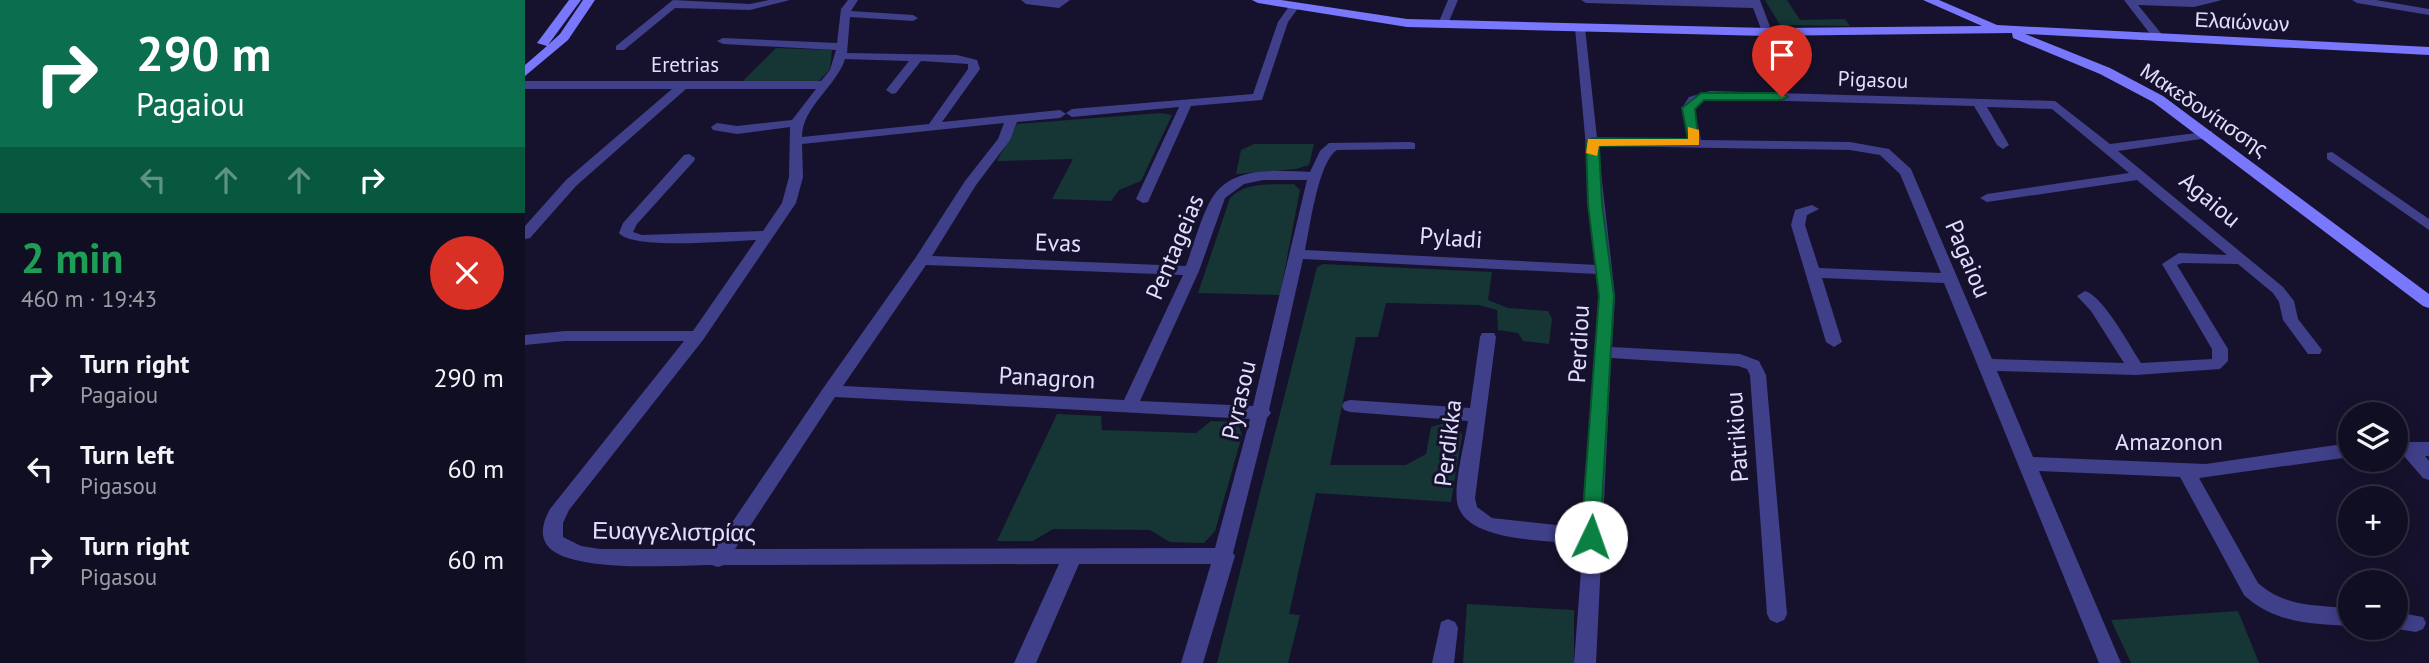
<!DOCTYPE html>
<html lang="en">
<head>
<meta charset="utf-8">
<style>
  :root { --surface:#100e22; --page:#19172a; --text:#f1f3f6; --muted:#9c9ca5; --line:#302e40 }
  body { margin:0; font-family:"PT Sans",sans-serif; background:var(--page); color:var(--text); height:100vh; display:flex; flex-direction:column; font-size:26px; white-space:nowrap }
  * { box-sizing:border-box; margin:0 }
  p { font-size:23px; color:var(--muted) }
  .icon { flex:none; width:38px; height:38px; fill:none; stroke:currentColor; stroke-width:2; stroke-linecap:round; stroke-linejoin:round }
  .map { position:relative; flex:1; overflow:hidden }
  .panel { display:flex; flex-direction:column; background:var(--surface); width:525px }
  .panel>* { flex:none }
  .banner { background:#0b6e4f; color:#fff; overflow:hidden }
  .tools { position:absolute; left:1813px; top:402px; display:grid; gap:14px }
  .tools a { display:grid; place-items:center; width:70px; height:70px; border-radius:50%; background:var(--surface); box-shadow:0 4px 18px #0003,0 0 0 2px var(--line); font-size:35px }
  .pin { position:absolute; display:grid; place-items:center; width:60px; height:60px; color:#fff; margin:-72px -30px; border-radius:50% 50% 50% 0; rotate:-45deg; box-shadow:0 0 7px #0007 }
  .pin .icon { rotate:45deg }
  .me { position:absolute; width:77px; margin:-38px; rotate:3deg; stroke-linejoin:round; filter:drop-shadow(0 0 5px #0008) }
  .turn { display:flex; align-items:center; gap:24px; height:147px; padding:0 21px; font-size:32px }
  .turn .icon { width:91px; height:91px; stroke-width:2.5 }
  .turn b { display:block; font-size:49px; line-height:60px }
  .lanes { display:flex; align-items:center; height:66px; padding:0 21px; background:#0003; justify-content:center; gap:35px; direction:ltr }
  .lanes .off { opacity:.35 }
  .round { display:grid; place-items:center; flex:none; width:74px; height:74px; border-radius:37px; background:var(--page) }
  .head { display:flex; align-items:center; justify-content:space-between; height:119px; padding:0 21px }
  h1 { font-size:42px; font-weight:700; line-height:52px; color:#1e9e55 }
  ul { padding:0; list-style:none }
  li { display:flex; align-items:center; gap:21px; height:91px; padding:0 21px }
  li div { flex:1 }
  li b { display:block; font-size:26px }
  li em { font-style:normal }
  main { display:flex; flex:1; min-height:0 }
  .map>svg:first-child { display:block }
</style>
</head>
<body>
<main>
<section class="panel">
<div class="banner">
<div class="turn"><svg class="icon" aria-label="right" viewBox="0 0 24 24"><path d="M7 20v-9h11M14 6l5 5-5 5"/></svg><div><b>290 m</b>Pagaiou</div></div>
<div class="lanes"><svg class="icon off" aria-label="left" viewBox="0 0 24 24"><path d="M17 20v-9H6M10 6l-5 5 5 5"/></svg><svg class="icon off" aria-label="ahead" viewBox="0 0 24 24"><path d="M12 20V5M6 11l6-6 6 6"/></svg><svg class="icon off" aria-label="ahead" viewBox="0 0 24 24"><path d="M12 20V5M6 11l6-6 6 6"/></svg><svg class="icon" aria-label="right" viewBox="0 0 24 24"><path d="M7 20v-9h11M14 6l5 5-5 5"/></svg></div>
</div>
<div class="head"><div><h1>2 min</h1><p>460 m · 19:43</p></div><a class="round" style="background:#d93025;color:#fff"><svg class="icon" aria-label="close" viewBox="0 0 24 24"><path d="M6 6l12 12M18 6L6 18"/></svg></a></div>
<ul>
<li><svg class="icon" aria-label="right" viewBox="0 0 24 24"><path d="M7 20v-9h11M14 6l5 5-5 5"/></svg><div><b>Turn right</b><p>Pagaiou</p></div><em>290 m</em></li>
<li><svg class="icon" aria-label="left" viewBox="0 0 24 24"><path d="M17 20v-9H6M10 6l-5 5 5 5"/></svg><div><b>Turn left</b><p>Pigasou</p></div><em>60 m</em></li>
<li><svg class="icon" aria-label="right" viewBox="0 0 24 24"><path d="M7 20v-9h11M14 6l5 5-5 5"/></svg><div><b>Turn right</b><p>Pigasou</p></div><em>60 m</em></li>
</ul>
</section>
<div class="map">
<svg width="1904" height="663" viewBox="0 0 1904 663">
  <rect width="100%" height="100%" fill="#16122d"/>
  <path fill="#153635" d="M1240 0H1262L1275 20 1320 19 1325 26 1255 25Z
    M251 48 307 50 305 69 294 81H218Z
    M635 113 647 115 616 181 594 190 586 201 527 199 548 159 472 161 492 124Z
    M729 144H789L784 165 771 169 711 174 716 150Z
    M769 184 775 190 755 295 673 293 705 198C722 181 746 185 769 184Z
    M798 264 967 272 963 300 983 308 1023 311 1027 319 1024 344 998 341 993 333 973 330 972 310 954 305 861 303 853 337H831L805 465H881L901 454 906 427 923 422 933 426 937 435 926 502 791 493 764 614 775 615 763 663H692L792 267Z
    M532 414 576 416 577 430 671 433 686 421 712 422 717 435 690 531 679 543 645 542 625 530 528 529 508 541H472Z
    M942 604 1049 610V663H938Z
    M1713 611 1734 663H1606L1586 620Z"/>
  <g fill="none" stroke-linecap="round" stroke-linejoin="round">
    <path fill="#403f8a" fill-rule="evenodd" d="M148 0 225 4 244 0H265L225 10 150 8 99 50H91V46Z
      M323 0H333L326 11 388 15 393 18 388 21 325 17 322 53 432 55 452 60 455 69 417 122 535 110 541 114 535 118 492 122 485 140 451 185 407 256 661 266C668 247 678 210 689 195 710 165 754 171 785 172L795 151 804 143 885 142 890 143V149L812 150C793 162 785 228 780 250L1072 265 1050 28 1055 25 1060 28 1072 138 1163 140 1157 108 1164 97 1185 91 1530 101 1585 144 1687 131V137L1683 138 1593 151 1758 287 1769 301 1773 319 1797 350 1795 354H1783L1758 320 1754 302 1748 293 1713 264 1657 263 1652 265 1703 349V361L1695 369 1611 375 1472 371 1508 457 1681 464 1825 443V457L1674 478 1733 583C1760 607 1791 605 1825 608V626C1786 624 1749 623 1719 595L1655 477 1514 471 1596 663H1574L1419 283 1297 278 1317 342 1309 347 1301 342 1266 225 1270 210 1287 205 1294 209 1282 215 1280 225 1294 268 1416 273 1375 174 1355 155 1325 150 1073 146 1090 296 1087 347 1215 354 1234 361 1241 375 1262 614 1259 620 1252 623 1245 620 1242 614 1225 375 1222 369 1213 366 1086 358 1071 663H1049L1058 544C1024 540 939 543 932 502 929 483 940 441 943 421L825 412 819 410 817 406 819 402 825 400 945 408 955 337 957 333H969L971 337 950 498 952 507 967 518 1059 528 1074 296 1072 274 778 259 744 410 746 413 742 418 708 553 710 556 678 663H656L686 564H554L511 663H489L534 564 199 565 193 567 187 565C153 565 42 574 22 545 14 534 19 520 25 509L159 341H40L0 345V335L40 331H168L231 240C206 241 107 250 94 233L98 223 159 155 164 154 170 158 169 161 112 224 108 232 117 235 238 231 257 203 264 177 265 127 212 134 188 130 186 127 192 123 212 126 267 120 291 89H161L51 186 5 238 0 239V226L41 180 147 89H0V81H296L305 70 311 50 198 44 192 41 198 38 312 43 316 9ZM320 59 384 61 361 90 367 94 371 93 396 61 443 64V69L404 124 277 137C277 107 311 87 320 59ZM1186 99 1449 106 1472 145 1478 149 1484 145 1462 107 1527 109 1604 173 1462 194 1455 198 1462 202 1612 180 1702 255 1654 253 1637 264 1687 349V359L1616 363C1604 345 1579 297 1560 291L1552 296 1566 311 1599 363 1467 359 1386 169 1364 149 1325 142 1176 140 1169 108 1172 102ZM479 123 473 139 440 181 391 257 299 387 189 549H75L56 546 38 537V523L44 510 178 340 271 203 278 177 277 144ZM738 180H782L728 406 615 401 674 271 700 198 719 184ZM401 265 658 275 599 400 318 386ZM310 397 725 419 690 548 210 549Z
      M496 0H545L534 8 501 4Z
      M923 0H933L922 26H914L913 24Z
      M1056 0H1235L1247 32 1238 34 1228 8 1061 3Z
      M1599 0H1697L1669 7 1613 5 1639 37 1633 40 1629 39Z
      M1827 0H1851L1904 9V15L1832 3Z
      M765 5 774 7 763 22 737 100 666 106 623 202 618 203 611 199 654 107 547 117 541 113 547 109 728 94 753 22Z
      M1807 152 1904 219V230L1802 159V153Z
      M1871 442H1904V456H1900L1904 461V480L1898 478 1879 456H1871Z
      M1871 612 1898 617 1901 623 1898 629 1891 632 1866 628H1871Z
      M923 619 930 622 933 628 929 663H907L916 622Z"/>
    <path fill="#7978fc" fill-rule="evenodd" d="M44 0H56L23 45 35 34 58 0H70L43 40 0 76V65L22 46 12 43Z
      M727 0H756L882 19 1242 28 1457 26 1398 0H1414L1472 25 1904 47V55L1500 34 1585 68 1638 96 1904 294V308L1898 306 1628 102 1575 74 1488 38 1487 33 1242 36 882 27 733 3Z"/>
  </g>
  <path fill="#0b8043" stroke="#07532c" stroke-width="2" d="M1176 93H1257L1263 97 1257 100H1179L1170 109 1174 145 1074 146 1077 204 1089 296 1075 537 1073 543H1059L1056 537 1074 296 1063 204 1061 142 1067 138 1163 139 1157 108Z"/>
  <path fill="#f59e0b" d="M1163 127 1174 130V145L1074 146 1072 156 1061 153 1063 139H1163Z"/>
  <g text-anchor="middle" stroke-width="6" stroke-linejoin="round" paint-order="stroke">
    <g font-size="21" fill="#e2dffe" stroke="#16122d">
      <text transform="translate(1717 22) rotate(3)" y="7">Ελαιώνων</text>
      <text x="160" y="72">Eretrias</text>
      <text transform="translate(1348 80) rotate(2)" y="7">Pigasou</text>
      <text transform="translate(1679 110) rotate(34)" y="7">Μακεδονίτισσης</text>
    </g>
    <g font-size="24" fill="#e2dffe" stroke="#16122d">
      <text transform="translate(1685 200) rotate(40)" y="8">Agaiou</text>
      <text transform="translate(926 238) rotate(4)" y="8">Pyladi</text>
      <text transform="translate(533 243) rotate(2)" y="8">Evas</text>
      <text transform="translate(650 247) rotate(-67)" y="8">Pentageias</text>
      <text transform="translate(1443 259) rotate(67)" y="8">Pagaiou</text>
      <text transform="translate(1054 344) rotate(-87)" y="8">Perdiou</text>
      <text transform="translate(522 378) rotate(3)" y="8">Panagron</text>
      <text transform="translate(714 400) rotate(-77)" y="8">Pyrasou</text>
      <text transform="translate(1212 437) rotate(-94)" y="8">Patrikiou</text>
      <text x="1644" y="450">Amazonon</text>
      <text transform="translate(923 443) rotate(-83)" y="8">Perdikka</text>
      <text transform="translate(149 532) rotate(1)" y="8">Ευαγγελιστρίας</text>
    </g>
  </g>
</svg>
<div class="tools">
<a><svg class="icon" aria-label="layers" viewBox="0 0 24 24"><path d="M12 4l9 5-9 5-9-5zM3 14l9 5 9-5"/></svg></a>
<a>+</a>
<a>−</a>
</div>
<div class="pin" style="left:1257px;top:97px;background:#d93025"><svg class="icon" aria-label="arrive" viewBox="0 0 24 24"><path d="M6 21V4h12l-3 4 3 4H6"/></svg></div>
<svg class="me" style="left:1066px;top:537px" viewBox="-20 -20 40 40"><circle r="19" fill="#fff"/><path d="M0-13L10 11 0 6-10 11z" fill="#0b8043"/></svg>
</div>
</main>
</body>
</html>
